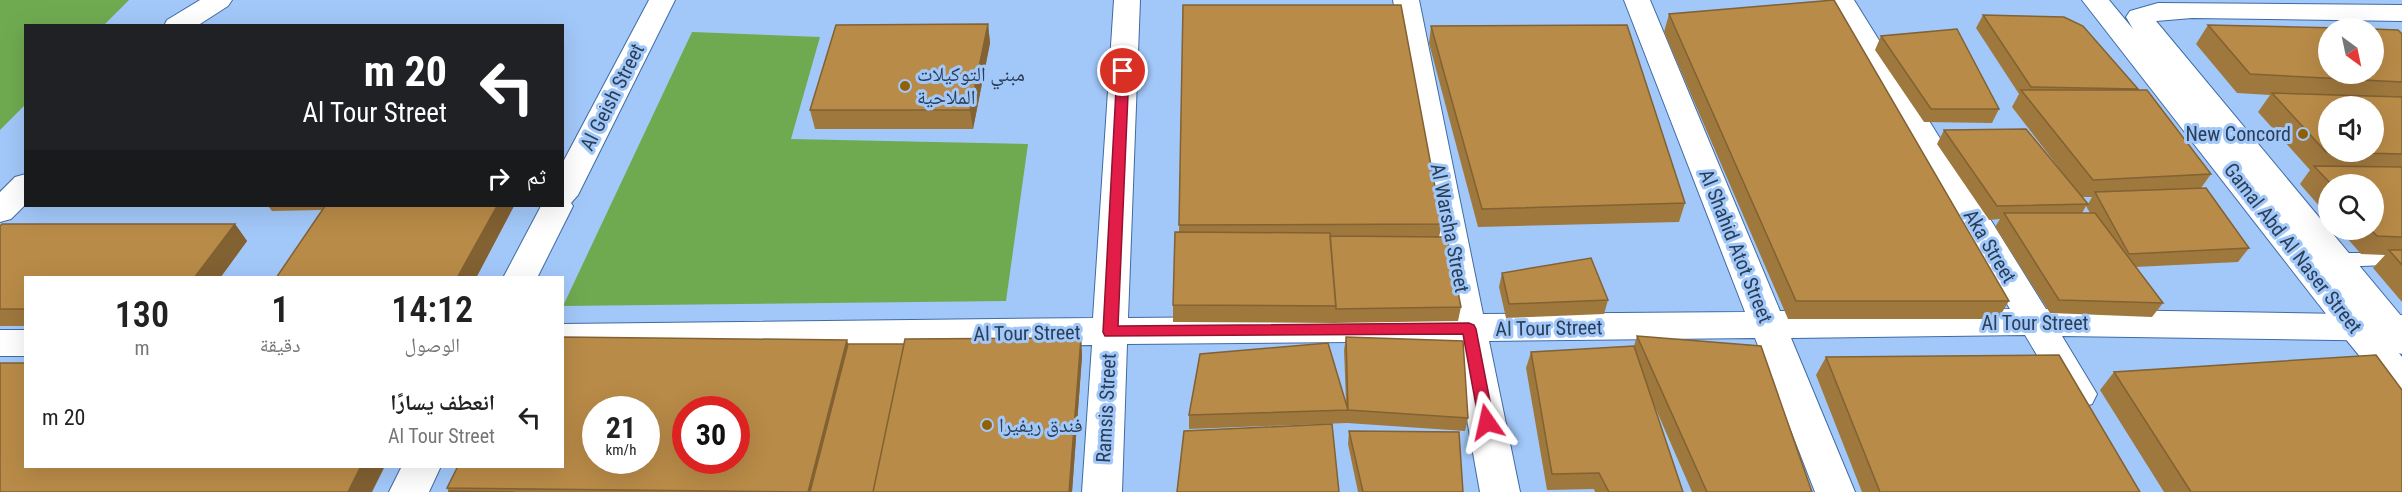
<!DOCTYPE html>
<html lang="ar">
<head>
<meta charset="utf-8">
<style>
  :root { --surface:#fff; --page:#f2f2f2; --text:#222; --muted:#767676 }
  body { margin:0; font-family:"Roboto Condensed","Noto Naskh Arabic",sans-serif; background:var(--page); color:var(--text); direction:rtl; height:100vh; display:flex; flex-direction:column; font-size:22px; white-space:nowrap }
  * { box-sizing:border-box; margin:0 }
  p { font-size:20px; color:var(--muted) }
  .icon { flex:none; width:33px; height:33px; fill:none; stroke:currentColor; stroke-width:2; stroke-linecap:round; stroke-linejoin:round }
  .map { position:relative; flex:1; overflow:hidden; direction:ltr }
  .side { position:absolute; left:24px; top:276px; width:540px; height:192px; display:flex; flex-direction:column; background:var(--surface); border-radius:0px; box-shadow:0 6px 24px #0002; direction:rtl }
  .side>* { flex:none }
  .hud { position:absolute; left:24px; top:24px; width:540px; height:183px; border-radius:0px; box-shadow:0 6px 24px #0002; direction:rtl; background:#202124; color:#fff; overflow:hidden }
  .needle { width:39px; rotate:147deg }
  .buttons { position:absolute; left:2318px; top:18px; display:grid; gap:12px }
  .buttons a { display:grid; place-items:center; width:66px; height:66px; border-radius:50%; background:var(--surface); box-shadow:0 6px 24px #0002; font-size:30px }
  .speed { position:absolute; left:582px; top:396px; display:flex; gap:12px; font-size:30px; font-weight:700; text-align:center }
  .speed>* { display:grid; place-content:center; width:78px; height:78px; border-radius:50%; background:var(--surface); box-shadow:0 6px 24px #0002; line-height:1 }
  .speed small { font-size:15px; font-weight:400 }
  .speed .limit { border:9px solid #d22; background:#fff; color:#111 }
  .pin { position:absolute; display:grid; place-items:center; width:51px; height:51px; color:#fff; margin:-26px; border:3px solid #fff; border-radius:50%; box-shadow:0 2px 6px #0007 }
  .me { position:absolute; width:66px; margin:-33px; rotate:349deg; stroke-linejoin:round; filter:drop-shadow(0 0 4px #0008) }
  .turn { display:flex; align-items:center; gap:21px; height:126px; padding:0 18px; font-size:27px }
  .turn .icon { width:78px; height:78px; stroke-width:2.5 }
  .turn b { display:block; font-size:42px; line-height:51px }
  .then { display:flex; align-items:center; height:57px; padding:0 18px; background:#0003; gap:12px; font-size:22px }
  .eta { display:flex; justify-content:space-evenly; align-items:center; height:102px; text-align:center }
  .eta b { font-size:36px; font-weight:600; line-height:42px }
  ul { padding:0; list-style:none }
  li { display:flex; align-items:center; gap:18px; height:78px; padding:0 18px }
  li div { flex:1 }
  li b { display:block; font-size:22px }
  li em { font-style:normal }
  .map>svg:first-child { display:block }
</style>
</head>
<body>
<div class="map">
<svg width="2402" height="492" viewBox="0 0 2402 492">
  <rect width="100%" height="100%" fill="#a2c8f9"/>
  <path fill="#70aa50" d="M0 0H129L104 25 26 26 25 105 0 130Z
    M692 32 820 37 791 139 1028 144 1006 301 563 306Z"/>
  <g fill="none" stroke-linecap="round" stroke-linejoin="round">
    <g stroke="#3f6ba3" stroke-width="2">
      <path id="service" d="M2336 253H2387L2393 254 2396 259 2393 264 2387 265 2336 267 2330 265 2327 260 2330 255Z"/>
    </g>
    <g stroke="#3f6ba3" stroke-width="2">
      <path id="minor" d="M649 0H675L578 195 571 203 573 206 537 278H503L541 206H562V164Z
        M1114 0H1140L1128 318 1449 315 1393 0H1419L1483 314 1745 312 1624 0H1650L1780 311 2010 309 1828 0H1854L2046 309 2402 315V341L2062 336 2097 394 2092 404 2079 408 2066 404 2025 335 1791 338 1855 492H1815L1755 338 1489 341 1520 492H1480L1453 341 1127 344 1122 492H1082L1092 345 562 350V324L1093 318Z
        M0 330H26V356H0Z
        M402 466H441L429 492H389Z"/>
    </g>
    <g stroke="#3f6ba3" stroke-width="2">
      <path id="secondary" d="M200 0H232L228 6 197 26H164L167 20Z
        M2082 0H2109L2133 29 2126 17 2130 11 2158 3 2402 5V21L2192 18 2156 21 2402 317V354L2399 353 2402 357V396L2389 392 2344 337Z
        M26 174V204L11 219 0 222V192L15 177Z"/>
    </g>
    <use href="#service" fill="#fff" fill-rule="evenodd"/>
    <use href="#minor" fill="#fff" fill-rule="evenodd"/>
    <use href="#secondary" fill="#fff" fill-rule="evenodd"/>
  </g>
  <path fill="#9f783e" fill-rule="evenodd" d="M1183 5 1442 224 1439 237 1461 307 1458 321 1334 323 1173 322V305L1179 232Z
    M1669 14 2009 301 1998 319H1788L1664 32Z
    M1983 15 2138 89 2137 90 2211 174 2201 188 2249 248 2238 262 2135 267 2163 303 2152 317 2050 313 1995 227 2000 219 1989 220 1937 144 1944 130 2076 190 2012 107 2019 94 1976 28ZM2082 197H2092L2088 204ZM2086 206 2090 213H2082Z
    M988 24 990 43 973 129H815L810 110Z
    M2208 25 2402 34V302L2373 268 2385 255 2361 254 2340 230H2373V184H2328V216L2300 184 2310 170 2258 112 2270 95 2237 93 2196 44Z
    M1431 26 1685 203 1679 222 1478 227 1429 43Z
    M1881 36 1999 109 1992 123 1924 122 1875 50Z
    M268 206H514L476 278 321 210 272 211Z
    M235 224 247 241 220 278H26V326H0V226Z
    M1502 273 1608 300 1604 314 1506 318 1499 287Z
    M1637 336 1812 492H1692L1651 398 1683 492H1595L1594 489 1547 490 1526 368 1531 352 1634 346Z
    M1346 337 1468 418 1465 431 1347 423 1189 429V415L1346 402 1344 350Z
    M1081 338 1082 356 1072 492H449L447 488 848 344H904Z
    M1826 357 2140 492H1862L1816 375Z
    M2114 372 2402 492H2164L2100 390Z
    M1349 431 1463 492H1358L1348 444Z"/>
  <path fill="#826132" d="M988 24 990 43 973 129 970 110Z
    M497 206H514L476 278H457Z
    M235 224 247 241 220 278H194Z
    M1081 338 1082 356 1072 492H1069Z
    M847 340 852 357 818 492H808Z
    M361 466H385L372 492H348Z"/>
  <path fill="#b98b48" stroke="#826132" stroke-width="1.5" fill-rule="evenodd" d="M1834 0 2009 301H1796L1669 14Z
    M1183 5H1401L1442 224 1179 225Z
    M1983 15 2064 17 2083 26 2138 89 2031 87Z
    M988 24 970 110H810L836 25Z
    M1627 25 1685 203 1482 209 1431 26Z
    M2208 25 2338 28H2328V74H2373V29L2398 30 2402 34V82L2250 74Z
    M1957 29 1999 109H1931L1881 36Z
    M2021 90H2147L2211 174 2093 180Z
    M2272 93 2402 97V154L2326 152ZM2328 106H2373V152H2328Z
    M2026 129 2088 204 1997 206 1944 130Z
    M2314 166 2402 167V237L2377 236 2371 230H2373V184H2331Z
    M2206 188 2249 248 2129 254 2095 192Z
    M325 206H497L457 278H276Z
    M2004 213H2095L2163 303 2059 300Z
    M2 224H235L194 278H26V309H0V226Z
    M1175 232 1330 233 1336 306 1173 305Z
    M1330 236 1447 237 1461 307 1336 309Z
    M2389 250H2402V265Z
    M1591 258 1608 300 1509 304 1502 273Z
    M1637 336 1761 346 1812 492H1707Z
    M562 337 847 340 808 492 447 488 458 466H562ZM596 410H646V460H596ZM686 410H736V460H686Z
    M1346 337 1463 341 1468 418 1348 410 1189 415 1200 354 1328 343 1348 410Z
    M1081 338 1069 492H873L905 339Z
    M848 344H904L873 492H810Z
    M1634 346 1683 492H1609L1599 473 1552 474 1531 352Z
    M2059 355 2140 492H1880L1826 357Z
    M2376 355 2402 390V492H2191L2114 372Z
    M0 363H26V466H361L348 492H0Z
    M1332 424 1339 492H1177L1184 431Z
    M1349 431 1459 432 1463 492H1363Z
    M449 491 514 492H449Z"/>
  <path fill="#e11d48" stroke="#92132f" stroke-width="1.5" d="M1123 67 1129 71 1118 326 1469 323 1474 325 1476 329 1494 422 1492 426 1487 428 1481 426 1479 422 1463 334 1105 336 1103 332 1117 71Z"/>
  <g fill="#8f6109" stroke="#a2c8f9" stroke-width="2">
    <circle cx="905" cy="86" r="6"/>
    <circle cx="2303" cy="134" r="6"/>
    <circle cx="987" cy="425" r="6"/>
  </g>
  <g text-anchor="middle" stroke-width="6" stroke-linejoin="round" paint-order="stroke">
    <g font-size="20" fill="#2a3e57" stroke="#a2c8f9" text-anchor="start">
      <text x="917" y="81">مبني التوكيلات<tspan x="917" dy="23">الملاحية</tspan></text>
      <text x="2291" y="141" text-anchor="end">New Concord</text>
      <text x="999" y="432">فندق ريفيرا</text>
    </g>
    <g font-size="20" fill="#2a3e57" stroke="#a2c8f9">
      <text transform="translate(612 97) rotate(-63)" y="7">Al Geish Street</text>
      <text transform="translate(1450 228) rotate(79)" y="7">Al Warsha Street</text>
      <text transform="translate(1736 246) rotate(68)" y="7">Al Shahid Atot Street</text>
      <text transform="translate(1990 246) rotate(59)" y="7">Aka Street</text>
      <text transform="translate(2293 248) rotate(52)" y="7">Gamal Abd Al Naser Street</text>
      <text x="2035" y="330">Al Tour Street</text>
      <text transform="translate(1549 328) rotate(-1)" y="7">Al Tour Street</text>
      <text transform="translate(1027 333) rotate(-1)" y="7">Al Tour Street</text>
      <text transform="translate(1106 408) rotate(-87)" y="7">Ramsis Street</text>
    </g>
  </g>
</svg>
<div class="buttons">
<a><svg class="needle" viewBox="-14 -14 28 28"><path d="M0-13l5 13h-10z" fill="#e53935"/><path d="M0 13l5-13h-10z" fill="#767676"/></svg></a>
<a><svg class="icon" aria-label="sound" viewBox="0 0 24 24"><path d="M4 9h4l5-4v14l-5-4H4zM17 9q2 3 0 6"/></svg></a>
<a><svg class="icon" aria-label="search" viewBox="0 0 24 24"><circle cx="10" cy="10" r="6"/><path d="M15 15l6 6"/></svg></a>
</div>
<div class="speed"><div>21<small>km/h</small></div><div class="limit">30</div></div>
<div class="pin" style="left:1123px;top:71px;background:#d93025"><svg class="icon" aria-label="arrive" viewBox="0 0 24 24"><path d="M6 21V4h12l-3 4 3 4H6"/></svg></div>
<svg class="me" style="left:1487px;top:422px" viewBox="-20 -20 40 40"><path d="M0-17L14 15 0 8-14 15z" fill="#e11d48" stroke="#fff" stroke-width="4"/></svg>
<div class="hud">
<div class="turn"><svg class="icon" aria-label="left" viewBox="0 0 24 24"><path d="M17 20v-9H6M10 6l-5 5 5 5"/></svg><div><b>20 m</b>Al Tour Street</div></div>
<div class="then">ثم<svg class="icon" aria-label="right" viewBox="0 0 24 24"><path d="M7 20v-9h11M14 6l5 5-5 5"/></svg></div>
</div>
<section class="side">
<div class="eta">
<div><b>14:12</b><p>الوصول</p></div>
<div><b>1</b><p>دقيقة</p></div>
<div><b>130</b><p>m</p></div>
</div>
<ul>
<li><svg class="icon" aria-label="left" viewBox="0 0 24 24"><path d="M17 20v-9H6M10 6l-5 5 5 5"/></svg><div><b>انعطف يسارًا</b><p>Al Tour Street</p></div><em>20 m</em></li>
</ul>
</section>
</div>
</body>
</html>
